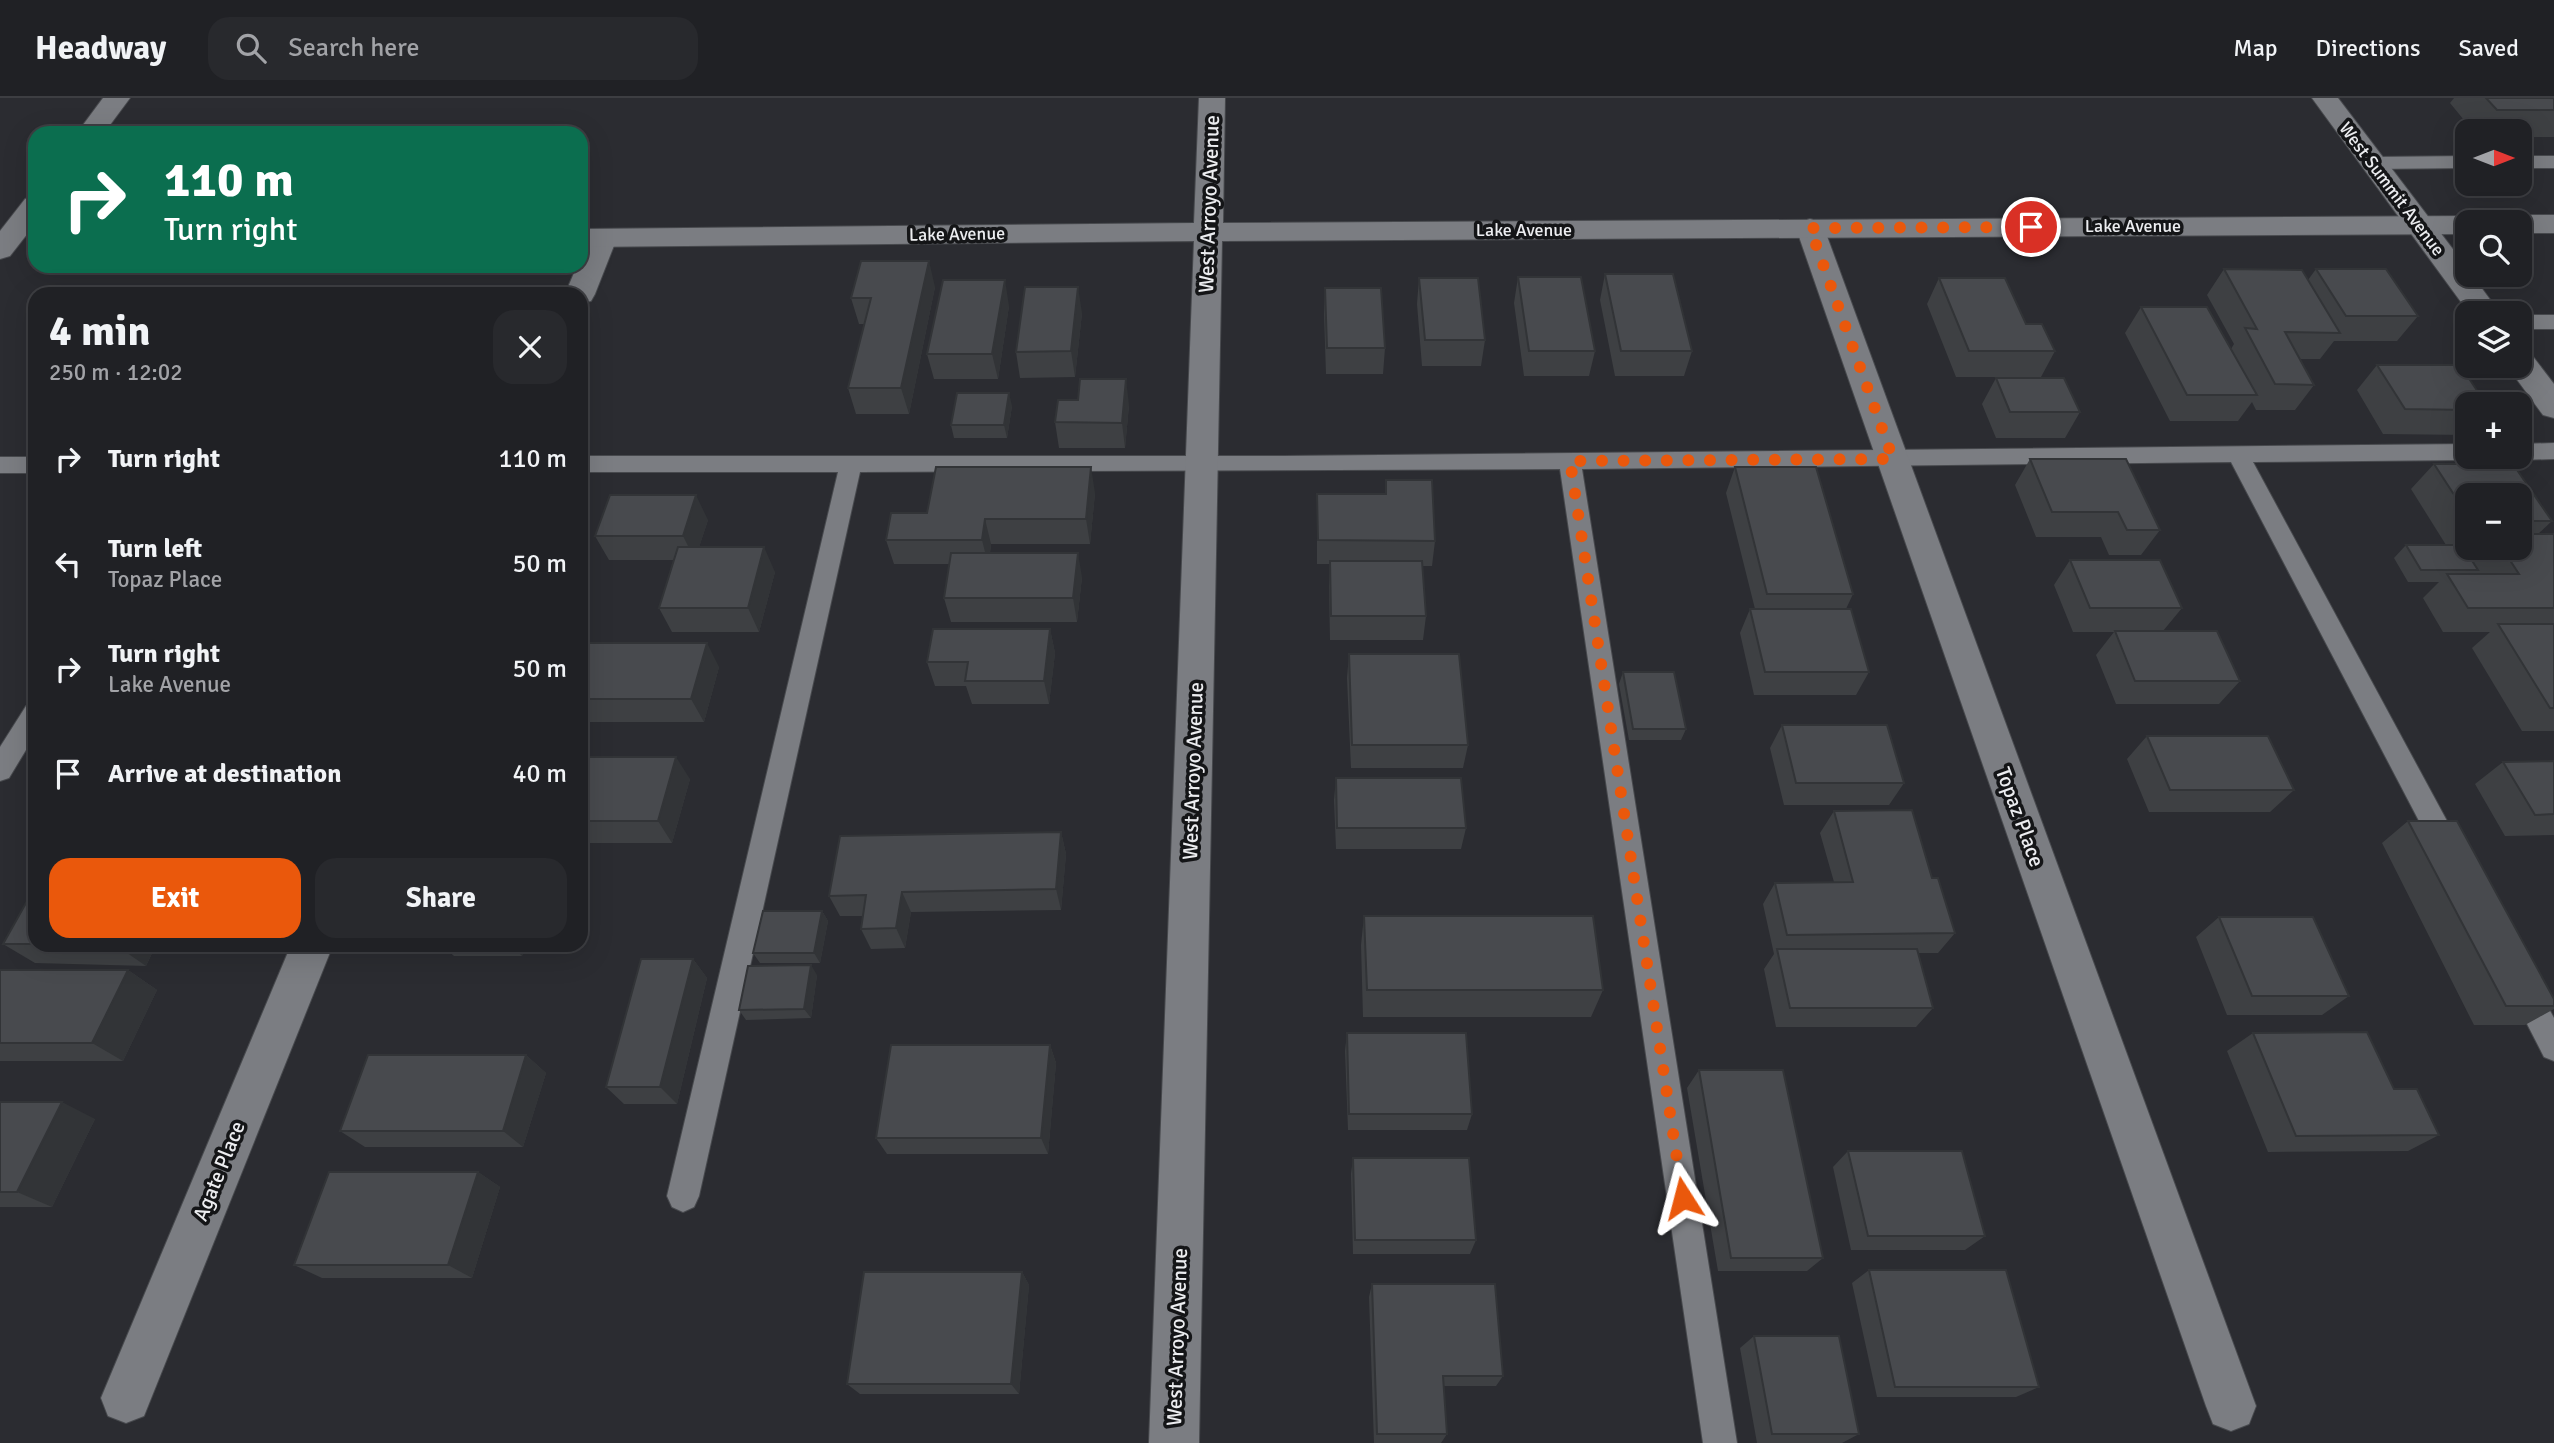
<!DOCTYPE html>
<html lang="en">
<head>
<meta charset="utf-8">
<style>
  :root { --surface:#202125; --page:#28292d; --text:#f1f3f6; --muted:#a2a3a7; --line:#3d3e42; --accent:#ea580c }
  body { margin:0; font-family:Signika,sans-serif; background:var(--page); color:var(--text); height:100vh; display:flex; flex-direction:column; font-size:26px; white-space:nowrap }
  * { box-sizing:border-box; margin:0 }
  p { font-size:23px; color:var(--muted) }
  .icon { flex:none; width:38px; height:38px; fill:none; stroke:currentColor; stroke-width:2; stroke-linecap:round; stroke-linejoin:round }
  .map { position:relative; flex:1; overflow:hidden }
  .details { position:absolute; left:28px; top:189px; width:560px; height:665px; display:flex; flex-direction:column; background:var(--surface); border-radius:21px; box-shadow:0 7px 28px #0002,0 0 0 2px var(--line) }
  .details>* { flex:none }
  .banner { position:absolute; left:28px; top:28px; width:560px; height:147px; border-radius:21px; box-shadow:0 7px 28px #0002,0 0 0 2px var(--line); background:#0b6e4f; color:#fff; overflow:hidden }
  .needle { width:46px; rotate:90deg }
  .fabs { position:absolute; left:2455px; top:21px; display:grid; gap:14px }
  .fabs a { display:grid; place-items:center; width:77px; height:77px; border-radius:14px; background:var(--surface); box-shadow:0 7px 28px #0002,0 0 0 2px var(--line); font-size:35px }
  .pin { position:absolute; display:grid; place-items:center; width:60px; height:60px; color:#fff; margin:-30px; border:4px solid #fff; border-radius:50%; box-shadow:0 2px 7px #0007 }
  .me { position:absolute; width:77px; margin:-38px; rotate:351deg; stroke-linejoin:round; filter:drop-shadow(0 0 5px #0008) }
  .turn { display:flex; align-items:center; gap:24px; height:147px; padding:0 21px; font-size:32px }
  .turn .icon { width:91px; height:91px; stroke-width:2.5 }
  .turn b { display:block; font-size:49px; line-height:60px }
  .round { display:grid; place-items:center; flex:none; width:74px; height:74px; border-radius:21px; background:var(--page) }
  .headline { display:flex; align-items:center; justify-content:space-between; height:119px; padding:0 21px }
  h1 { font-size:42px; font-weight:800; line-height:52px }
  .primary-button { display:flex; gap:14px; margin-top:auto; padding:14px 21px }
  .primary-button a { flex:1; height:80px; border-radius:21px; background:var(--accent); color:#fff; font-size:28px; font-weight:800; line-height:80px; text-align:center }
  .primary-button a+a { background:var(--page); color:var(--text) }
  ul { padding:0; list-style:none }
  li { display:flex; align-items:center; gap:21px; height:105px; padding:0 21px }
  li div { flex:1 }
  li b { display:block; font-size:26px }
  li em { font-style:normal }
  header { display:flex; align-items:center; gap:42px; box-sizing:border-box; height:98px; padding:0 35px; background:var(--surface); border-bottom:2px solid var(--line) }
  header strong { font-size:33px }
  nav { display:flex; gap:38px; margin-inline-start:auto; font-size:24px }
  .search { width:490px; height:63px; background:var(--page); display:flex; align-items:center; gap:18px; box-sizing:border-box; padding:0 24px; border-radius:21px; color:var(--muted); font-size:26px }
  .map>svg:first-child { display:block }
</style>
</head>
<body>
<header>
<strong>Headway</strong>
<div class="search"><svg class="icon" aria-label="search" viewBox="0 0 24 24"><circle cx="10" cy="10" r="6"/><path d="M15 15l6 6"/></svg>Search here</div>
<nav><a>Map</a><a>Directions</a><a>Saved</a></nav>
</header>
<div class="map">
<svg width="2554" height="1345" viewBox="0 0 2554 1345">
  <rect width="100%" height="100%" fill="#2b2c31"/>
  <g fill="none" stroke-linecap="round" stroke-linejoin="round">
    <g stroke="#47494d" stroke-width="2">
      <path id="service" d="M2468 58V70L2372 71 2363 65 2372 59Z
        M2520 58H2554V70H2520Z
        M2520 217H2554V231H2520Z
        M2554 345V361L2520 362 2512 359H2520V346Z
        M2468 346V359L2476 360 2468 362 2253 364 2460 747 2464 755 2460 763 2450 767 2440 763 2231 364 1582 371 1737 1345H1703L1560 371 860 374 699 1098 694 1109 683 1114 672 1109 667 1098 838 374H581V358H1283Z
        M0 359H35V375H0Z
        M35 605V637L9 680 0 683V649L26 608Z
        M2521 874 2531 878 2554 920V963L2544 959 2507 887 2511 878Z"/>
    </g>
    <g stroke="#47494d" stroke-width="2">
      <path id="minor" d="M2312 0H2338L2468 171V177H2472L2500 215H2469Z
        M1810 121 1820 124 1824 130 2256 1308 2249 1326 2231 1333 2213 1326 2206 1308 1796 130 1800 124Z
        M603 131 613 134 617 140 595 196 591 203 581 205V196H565L577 168H581C581 155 586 144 593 134Z
        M2520 253 2531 256 2554 286V320L2543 317 2507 268H2520Z
        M291 847H333L144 1318 126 1325 108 1318 101 1300Z"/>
    </g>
    <g stroke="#47494d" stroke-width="2">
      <path id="tertiary" d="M103 0H130L104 35H77Z
        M1199 0H1225L1223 125 2468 118 2480 124H2468V136L1222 143 1199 1345H1149L1194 143 581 149V131L1194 125Z
        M35 98V126L10 158 0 161V133L25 101Z
        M2520 117H2554V135H2520V124H2507L2510 120Z"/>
    </g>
    <use href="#service" fill="#7b7d82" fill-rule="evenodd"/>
    <use href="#minor" fill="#7b7d82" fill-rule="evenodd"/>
    <use href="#tertiary" fill="#7b7d82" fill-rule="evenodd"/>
  </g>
  <path fill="#3e4043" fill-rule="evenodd" d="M2454 0H2554V39H2520V33H2473L2450 5Z
    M2224 171 2308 182 2316 171 2418 218 2397 243H2334L2320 261H2300L2314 287 2295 312H2256L2252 304 2238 323H2170L2125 235 2141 209 2231 251 2234 246 2207 197Z
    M1605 176 1692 253 1684 278H1615L1600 202Z
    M1518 179 1595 253 1589 278H1524L1514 205Z
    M1419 180 1485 242 1481 268H1422L1417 206Z
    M1939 180 2026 226 2055 253 2041 279H1956L1927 206Z
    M935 189 909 316H856L848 290 864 226H859L851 200Z
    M1325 190 1385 250 1383 276H1326L1324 216Z
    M1009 208 998 281H934L927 256Z
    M1082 215 1075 279 1020 280 1016 254Z
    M2377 267 2468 306V337L2383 336 2357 292Z
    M1996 280 2080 314 2065 340H1996L1982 306Z
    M1129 307 1125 350H1059L1055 324Z
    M1012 308 1007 340H954L951 327Z
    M2030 361 2160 432 2141 457H2109L2101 439H2036L2015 387Z
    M2434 366H2513L2552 423 2538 436H2554V633H2522L2472 550 2490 534H2443L2423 500 2439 484H2408L2394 460 2406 447H2446L2411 391ZM2468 397H2520V450H2480L2470 459 2463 448H2468Z
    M1735 369 1853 496 1846 511 1869 574 1856 597H1754L1740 535 1750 511H1755L1726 395Z
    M1386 382 1435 443 1432 468H1422L1426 518 1423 542H1330L1329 488 1330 466H1317V396H1385Z
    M1095 395 1090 446H991L990 455 1082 479 1077 524H951L944 500 949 466H894L886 442Z
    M708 422 699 449 775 474 759 534H672L659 510 674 462H609L595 438Z
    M2070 462 2182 510 2163 533 2240 583 2219 606H2116L2096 557 2114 534H2073L2054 487Z
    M1050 531 1055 555 1049 606H972L966 588H935L927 564Z
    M581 545 719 569 704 624H581Z
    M1349 556 1468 647 1463 670H1351L1347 580Z
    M1623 574 1686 631 1681 642H1629L1619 586Z
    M1782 627 1904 685 1889 707H1784L1770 650Z
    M2147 638 2294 692 2270 714H2149L2127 661Z
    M581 659 690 681 672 745H581Z
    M2554 663V737L2505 738 2475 686 2503 664Z
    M1336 680 1466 730 1461 751H1336L1334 702Z
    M1834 713 1932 780 1955 835 1938 855H1918L1933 910 1916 929H1776L1764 871 1774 856 1763 806 1775 785 1834 784 1820 735Z
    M2408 723 2554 901V911L2525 927H2474L2382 745Z
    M1061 734 1066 756 1061 812 911 814 905 850 871 851 861 831 863 818H840L829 798Z
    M35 789V847H156L146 868 35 865 3 846Z
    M822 813 828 823 820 865H760L753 855Z
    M1364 818 1603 892 1591 919H1363L1361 847Z
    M2219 819 2349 898 2322 917H2227L2196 839Z
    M442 847H526L522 858H454Z
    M693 861 707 880 677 1006H624L606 989Z
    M0 872H128L157 892 123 963H0Z
    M817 877 811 920 746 922 739 912Z
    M1347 935 1472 1016 1467 1032H1348L1345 953Z
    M2253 935 2439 1037 2408 1053 2268 1054 2227 953Z
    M1050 947 1056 965 1048 1056H887L876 1040Z
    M526 957 546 975 523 1049H365L340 1033Z
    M1699 972 1823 1160 1807 1173H1718L1687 990Z
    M0 1004 95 1021 52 1109H0Z
    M1848 1053 1985 1138 1965 1152H1851L1833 1069Z
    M1353 1060 1476 1142 1470 1156H1353L1351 1076Z
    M478 1074 500 1089 472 1180H322L294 1167Z
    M1869 1172 2039 1289 2016 1299H1877L1852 1185Z
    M1022 1174 1029 1187 1019 1296H860L847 1286Z
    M1372 1186 1503 1278 1496 1288H1444L1447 1336 1441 1345H1374L1369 1199Z
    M1754 1238 1859 1336 1842 1345H1757L1740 1250Z"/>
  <path fill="#323437" d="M929 163 935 189 909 316 901 290Z
    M1005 182 1009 208 998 281 992 256Z
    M1078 189 1082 215 1075 279 1071 253Z
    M1126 281 1129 307 1125 350 1122 325Z
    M1009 295 1012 308 1007 340 1004 327Z
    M1091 369 1095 395 1090 446 1086 421Z
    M696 397 708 422 695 462 683 438Z
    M985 421 991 446 988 466 982 442Z
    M764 449 775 474 759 534 748 510Z
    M1078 455 1082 479 1077 524 1073 500Z
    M1050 531 1055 555 1049 606 1044 583Z
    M707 545 719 569 704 624 691 601Z
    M676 659 690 681 672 745 658 723Z
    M1061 734 1066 756 1061 812 1056 791Z
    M902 794 911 814 905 850 896 830Z
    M822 813 828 823 820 865 814 855Z
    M117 847H156L146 868 117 848Z
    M511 847H526L522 858Z
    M693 861 707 880 677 1006 660 989Z
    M811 867 817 877 811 920 804 911Z
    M128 872 157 892 123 963 92 945Z
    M1050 947 1056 965 1048 1056 1041 1040Z
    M526 957 546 975 523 1049 503 1033Z
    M62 1004 95 1021 52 1109 17 1094Z
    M478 1074 500 1089 472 1180 448 1167Z
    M1022 1174 1029 1187 1019 1296 1011 1286Z"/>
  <path fill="#484a4e" stroke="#323437" stroke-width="2" d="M2486 0H2554V12H2497Z
    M861 163H929L901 290H848L871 200H851Z
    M2224 171 2302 172 2340 235 2285 234 2314 287 2275 286 2245 230 2257 231Z
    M2316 171H2386L2418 218H2346Z
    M1605 176H1673L1692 253H1621Z
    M1518 179H1581L1595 253H1529Z
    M1419 180H1478L1485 242H1425Z
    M1939 180H2005L2026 226H2042L2055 253H1969Z
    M943 182H1005L992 256H927Z
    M1025 189H1078L1071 253 1016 254Z
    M1325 190H1381L1385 250H1327Z
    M2141 209H2207L2257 297H2187Z
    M2377 267H2460L2486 306H2468V312L2405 311Z
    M1996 280H2064L2080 314H2010Z
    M1080 281H1126L1122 325 1055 324 1058 302H1078Z
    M957 295H1009L1004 327H951Z
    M2030 361H2126L2160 432H2127L2118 414H2052Z
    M2434 366H2513L2552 423H2520V397H2468V418Z
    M936 369H1091L1086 421H985L982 442H886L891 415H927Z
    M1735 369H1816L1853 496H1767Z
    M1386 382H1432L1435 443 1318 442 1317 396H1386Z
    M610 397H696L683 438H595Z
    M2520 436H2554V510H2468L2447 476H2519L2502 450H2520Z
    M2406 447H2462L2478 472H2421Z
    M678 449H764L748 510H659Z
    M951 455H1078L1073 500H944Z
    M2070 462H2160L2182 510H2090Z
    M1330 463H1422L1426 518H1331Z
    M1750 511H1851L1869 574H1765Z
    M2498 526H2554V610H2550Z
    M933 531H1050L1044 583H965L968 564H927Z
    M2115 533H2217L2240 583H2135Z
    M581 545H707L691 601H581Z
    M1349 556H1459L1468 647H1352Z
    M1623 574H1674L1686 631H1633Z
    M1782 627H1887L1904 685H1796Z
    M2147 638H2268L2294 692H2170Z
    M581 659H676L658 723H581Z
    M2554 663V716L2535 717 2503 664Z
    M1336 680H1461L1466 730H1337Z
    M1912 712 1932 780H1938L1955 835 1787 837 1775 785 1853 784 1834 713Z
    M2408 723H2457L2554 901V908H2506Z
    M1061 734 1056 791 902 794 896 830 861 831 866 797 829 798 840 738Z
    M35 789V846H3Z
    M763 813H822L814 855H753Z
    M1364 818H1593L1603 892H1367Z
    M2219 819H2313L2349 898H2252Z
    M71 847H117V848Z
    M1777 851H1917L1933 910H1790Z
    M641 861H693L660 989H606Z
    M811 867 804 911 739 912 748 868Z
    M0 872H128L92 945H0Z
    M2367 934 2394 991H2417L2439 1037 2296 1038 2253 935Z
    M1347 935H1466L1472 1016H1349Z
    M891 947H1050L1041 1040H876Z
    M368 957H526L503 1033H340Z
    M1699 972H1783L1823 1160H1731Z
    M0 1004H62L17 1094H0Z
    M1848 1053H1962L1985 1138H1868Z
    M1353 1060H1469L1476 1142H1355Z
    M329 1074H478L448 1167H294Z
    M1869 1172H2006L2039 1289H1895Z
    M864 1174H1022L1011 1286H847Z
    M1372 1186H1495L1503 1278H1443L1447 1336H1377Z
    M1754 1238H1839L1859 1336H1772Z"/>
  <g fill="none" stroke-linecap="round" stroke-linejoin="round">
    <path stroke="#ea580c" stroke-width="12" stroke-dasharray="0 21.6" d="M1683 1100 1570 363 1893 361 1810 130 2031 129"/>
  </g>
  <g text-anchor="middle" stroke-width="7" stroke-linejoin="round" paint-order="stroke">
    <g font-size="18" fill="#ecedf0" stroke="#141517">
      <text transform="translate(2392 91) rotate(53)" y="6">West Summit Avenue</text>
      <text x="2133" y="134">Lake Avenue</text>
      <text x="1524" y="138">Lake Avenue</text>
      <text transform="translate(957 136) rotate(-1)" y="6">Lake Avenue</text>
    </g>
    <g font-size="21" fill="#ecedf0" stroke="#141517">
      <text transform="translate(1209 106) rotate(-88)" y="7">West Arroyo Avenue</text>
      <text transform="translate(1193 673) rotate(-88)" y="7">West Arroyo Avenue</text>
      <text transform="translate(2020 719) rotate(70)" y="7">Topaz Place</text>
      <text transform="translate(219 1073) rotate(-68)" y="7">Agate Place</text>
      <text transform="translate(1177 1239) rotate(-88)" y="7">West Arroyo Avenue</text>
    </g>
  </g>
</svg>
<div class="fabs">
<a><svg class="needle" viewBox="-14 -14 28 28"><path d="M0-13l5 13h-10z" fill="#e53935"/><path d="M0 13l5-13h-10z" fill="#a2a3a7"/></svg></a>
<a><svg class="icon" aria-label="search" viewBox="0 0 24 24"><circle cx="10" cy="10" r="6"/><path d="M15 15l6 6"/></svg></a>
<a><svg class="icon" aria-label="layers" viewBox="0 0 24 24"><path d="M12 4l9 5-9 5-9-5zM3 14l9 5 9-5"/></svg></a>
<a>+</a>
<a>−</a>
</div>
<div class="pin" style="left:2031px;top:129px;background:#d93025"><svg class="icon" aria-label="arrive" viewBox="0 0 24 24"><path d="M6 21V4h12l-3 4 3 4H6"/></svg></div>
<svg class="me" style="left:1683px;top:1100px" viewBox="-20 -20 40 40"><path d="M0-17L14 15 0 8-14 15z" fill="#ea580c" stroke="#fff" stroke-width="4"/></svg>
<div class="banner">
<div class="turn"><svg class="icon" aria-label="right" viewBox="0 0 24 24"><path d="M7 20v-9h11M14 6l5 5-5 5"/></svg><div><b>110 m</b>Turn right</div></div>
</div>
<section class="details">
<div class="headline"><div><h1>4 min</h1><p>250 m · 12:02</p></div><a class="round"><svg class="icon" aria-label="close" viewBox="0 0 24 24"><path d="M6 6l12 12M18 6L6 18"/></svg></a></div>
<ul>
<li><svg class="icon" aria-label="right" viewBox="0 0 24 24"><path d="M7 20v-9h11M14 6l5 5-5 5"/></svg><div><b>Turn right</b></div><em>110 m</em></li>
<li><svg class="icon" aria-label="left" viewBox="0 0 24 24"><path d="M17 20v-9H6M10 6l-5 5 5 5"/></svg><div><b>Turn left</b><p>Topaz Place</p></div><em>50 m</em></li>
<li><svg class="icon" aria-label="right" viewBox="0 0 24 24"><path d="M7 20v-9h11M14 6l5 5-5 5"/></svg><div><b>Turn right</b><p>Lake Avenue</p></div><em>50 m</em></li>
<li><svg class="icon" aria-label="arrive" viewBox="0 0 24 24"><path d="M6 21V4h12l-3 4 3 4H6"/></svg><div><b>Arrive at destination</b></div><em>40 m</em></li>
</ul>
<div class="primary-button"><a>Exit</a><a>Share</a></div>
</section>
</div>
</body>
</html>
